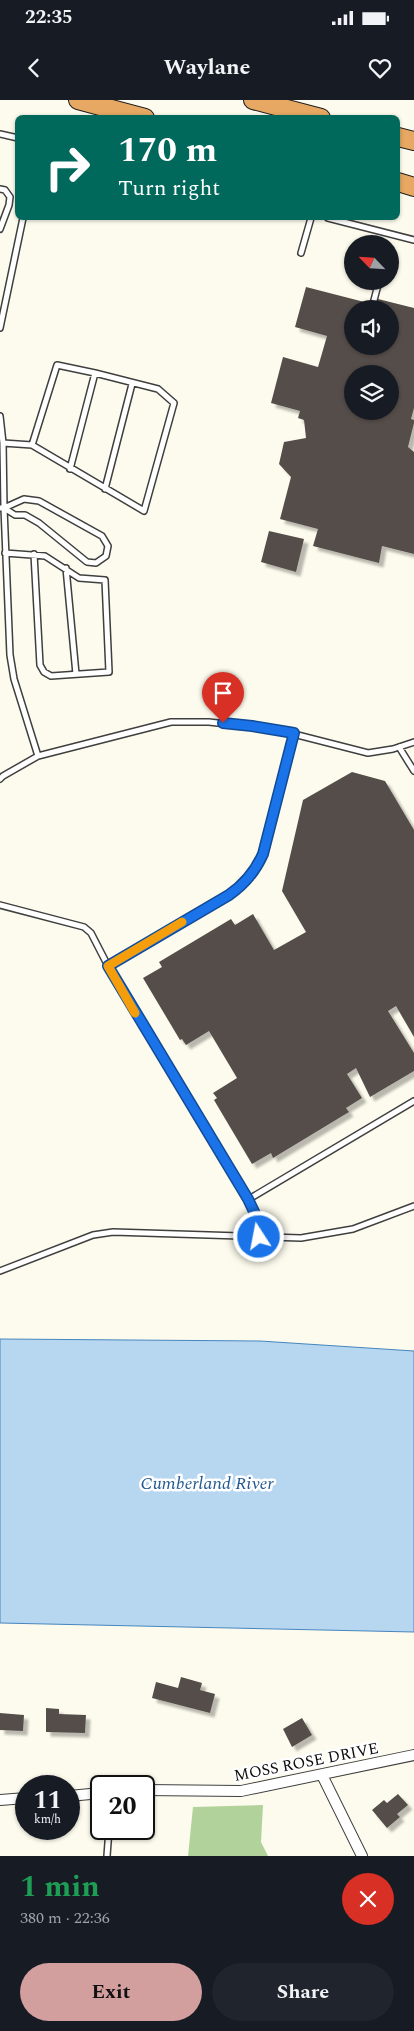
<!DOCTYPE html>
<html lang="en">
<head>
<meta charset="utf-8">
<style>
  :root { --surface:#171b24; --page:#20242c; --text:#f1f3f6; --muted:#9ea1a6; --accent:#d39e9e }
  body { margin:0; font-family:Spectral,serif; background:var(--page); color:var(--text); height:100vh; display:flex; flex-direction:column; font-size:19px; white-space:nowrap }
  * { box-sizing:border-box; margin:0 }
  p { font-size:16px; color:var(--muted) }
  .icon { flex:none; width:28px; height:28px; fill:none; stroke:currentColor; stroke-width:2; stroke-linecap:round; stroke-linejoin:round }
  .map { position:relative; height:1756px; overflow:hidden }
  .drawer { display:flex; flex-direction:column; background:var(--surface); flex:1 }
  .drawer>* { flex:none }
  .top-card { position:absolute; left:15px; top:15px; width:385px; height:105px; border-radius:8px; box-shadow:0 1px 4px #0004; background:#00695c; color:#fff; overflow:hidden }
  .needle { width:32px; rotate:295deg }
  .fabs { position:absolute; left:344px; top:135px; display:grid; gap:10px }
  .fabs a { display:grid; place-items:center; width:55px; height:55px; border-radius:50%; background:var(--surface); box-shadow:0 1px 4px #0004; font-size:25px }
  .speed { position:absolute; left:15px; top:1675px; display:flex; gap:10px; font-size:25px; font-weight:700; text-align:center }
  .speed>* { display:grid; place-content:center; width:65px; height:65px; border-radius:50%; background:var(--surface); box-shadow:0 1px 4px #0004; line-height:1 }
  .speed small { font-size:12px; font-weight:400 }
  .speed .limit { border:2px solid #111; border-radius:8px; background:#fff; color:#111 }
  .pin { position:absolute; display:grid; place-items:center; width:42px; height:42px; color:#fff; margin:-51px -21px; border-radius:50% 50% 50% 0; rotate:-45deg; box-shadow:0 0 5px #0007 }
  .pin .icon { rotate:45deg }
  .me { position:absolute; width:55px; margin:-28px; rotate:349deg; stroke-linejoin:round; filter:drop-shadow(0 0 4px #0008) }
  .turn { display:flex; align-items:center; gap:18px; height:105px; padding:0 20px; font-size:22px }
  .turn .icon { width:65px; height:65px; stroke-width:2.5 }
  .turn b { display:block; font-size:35px; line-height:42px }
  .round { display:grid; place-items:center; flex:none; width:52px; height:52px; border-radius:26px; background:var(--page) }
  .overview { display:flex; align-items:center; justify-content:space-between; height:85px; padding:0 20px }
  h1 { font-size:30px; font-weight:700; line-height:38px; color:#1e9e55 }
  .button { display:flex; gap:10px; margin-top:auto; padding:10px 20px }
  .button a { flex:1; height:58px; border-radius:30px; background:var(--accent); color:#111; font-size:20px; font-weight:700; line-height:58px; text-align:center }
  .button a+a { background:var(--page); color:var(--text) }
  .status { display:flex; justify-content:space-between; align-items:center; height:35px; padding:0 25px; background:var(--surface); direction:ltr }
  .status svg { height:14px; fill:currentColor }
  header { display:flex; justify-content:space-between; align-items:center; height:65px; padding:0 20px; background:var(--surface); font-size:22px; font-weight:700 }
  .map>svg:first-child { display:block }
</style>
</head>
<body>
<div class="status"><b>22:35</b><svg viewBox="0 0 49 12"><path d="M0 12V9h3v3zM5 12V6h3v6zM10 12V3h3v9zM15 12V0h3v12zM26 1h20v11H26zM47 4h2v5h-2z"/></svg></div>
<header><svg class="icon" aria-label="back" viewBox="0 0 24 24"><path d="M15 5l-7 7 7 7"/></svg>Waylane<svg class="icon" aria-label="heart" viewBox="0 0 24 24"><path d="M12 20l-8-8c-3-5 5-10 8-4 3-6 11-1 8 4z"/></svg></header>
<div class="map">
<svg width="414" height="1756" viewBox="0 0 414 1756">
  <defs>
    <filter id="shadow"><feDropShadow dx="4.5" dy="4.5" stdDeviation="1" flood-color="#0004"/></filter>
  </defs>
  <rect width="100%" height="100%" fill="#fdfbed"/>
  <path fill="#b1d39b" d="M263 1705 261 1742 268 1756H188L193 1707Z"/>
  <path fill="#b7d6f0" stroke="#4586bf" d="M0 1239 260 1241 414 1251V1532L0 1523Z"/>
  <path fill="#544e4a" fill-rule="evenodd" filter="url(#shadow)" d="M306 187 376 205 378 199 414 208V308L411 319 414 320V323L408 347 414 352V454L382 446 379 463 313 446 318 429 280 419 291 377 279 364 284 342 306 338 304 320 298 318 300 311 271 303 283 257 318 267 327 236 295 227ZM352 209H390V246H352ZM352 274H390V311H352Z
    M269 431 304 439 296 472 261 462Z
    M352 672 385 681 414 730V937L396 906 388 911 414 953V971L370 997 356 968 347 974 362 998 346 1008 349 1012 273 1058 271 1053 252 1064 214 1000 217 998 213 993 237 978 209 931 186 945 182 939 180 940 143 878 162 867 159 862 231 819 235 825 253 814 274 850 306 832 282 791 303 700Z
    M181 1577 202 1583 200 1590 215 1594 210 1613 152 1598 156 1582 178 1588Z
    M46 1608 59 1609V1614L86 1615 85 1633 46 1632Z
    M0 1613 24 1615 23 1631 0 1630Z
    M302 1618 312 1635 292 1647 283 1629Z
    M398 1694 408 1705 397 1714 400 1717 387 1728 372 1710 384 1700 387 1703Z"/>
  <g fill="none" stroke-linecap="round" stroke-linejoin="round">
    <g stroke="#3f3f3f" stroke-width="8">
      <path id="lane" d="M0 34 18 38
        M0 89 5 90 10 97 9 105 0 129
        M328 118 414 140
        M301 153 311 118
        M373 204 379 181
        M0 228 23 118
        M0 316 3 343 4 408
        M3 343 32 345 144 411 174 303 158 289 95 273 57 265 32 345
        M70 369 95 273
        M105 389 132 284
        M24 399 39 401 102 436 108 446 106 456 96 463 87 462 39 423 25 415H15L4 408Z
        M0 408H4L10 555 14 579 38 656
        M5 453 45 456 79 478 105 480 109 572 51 576 44 572 40 565 34 454
        M66 468 76 574
        M399 647 414 671
        M0 679 3 676 38 656 171 622H209L278 630 368 653 393 649 414 642
        M0 805 84 827 91 833 108 866
        M249 1099 414 1001
        M259 1137 257 1118 249 1099 108 866 229 795 250 778 263 754 293 633
        M0 1171 93 1135 113 1132 301 1138 353 1129 414 1106
        M107 1756 109 1729"/>
    </g>
    <g stroke="#3f3f3f" stroke-width="12">
      <path id="street" d="M322 1675 362 1756
        M144 1690 241 1691 414 1655
        M69 1696 101 1693
        M0 1700 26 1698"/>
    </g>
    <g stroke="#1d1d1d" stroke-width="20">
      <path id="highway" d="M78 0 145 18
        M253 0 321 18
        M398 37 414 41
        M398 82 414 87"/>
    </g>
    <use href="#lane" stroke="#fff" stroke-width="5"/>
    <use href="#street" stroke="#fff" stroke-width="10"/>
    <use href="#highway" stroke="#e6a863" stroke-width="18"/>
  </g>
  <g fill="none" stroke-linecap="round" stroke-linejoin="round">
    <g stroke="#114b97" stroke-width="12">
      <path id="route" d="M223 623 252 626 294 633 263 754C255 772 245 784 229 795L108 866 248 1099 257 1118 259 1137"/>
    </g>
    <use href="#route" stroke="#1a73e8" stroke-width="9"/>
    <path stroke="#f59e0b" stroke-width="9" d="M135 913 108 866 182 822"/>
  </g>
  <g text-anchor="middle" stroke-width="5" stroke-linejoin="round" paint-order="stroke">
    <g font-size="16" fill="#0c0c0c" stroke="#fff">
      <text transform="translate(306 1661) rotate(-11)" y="6">MOSS ROSE DRIVE</text>
    </g>
    <g font-size="18" font-style="italic" fill="#225991" stroke="#fff">
      <text x="207" y="1389">Cumberland River</text>
    </g>
  </g>
</svg>
<div class="fabs">
<a><svg class="needle" viewBox="-14 -14 28 28"><path d="M0-13l5 13h-10z" fill="#e53935"/><path d="M0 13l5-13h-10z" fill="#9ea1a6"/></svg></a>
<a><svg class="icon" aria-label="sound" viewBox="0 0 24 24"><path d="M4 9h4l5-4v14l-5-4H4zM17 9q2 3 0 6"/></svg></a>
<a><svg class="icon" aria-label="layers" viewBox="0 0 24 24"><path d="M12 4l9 5-9 5-9-5zM3 14l9 5 9-5"/></svg></a>
</div>
<div class="speed"><div>11<small>km/h</small></div><div class="limit">20</div></div>
<div class="pin" style="left:223px;top:623px;background:#d93025"><svg class="icon" aria-label="arrive" viewBox="0 0 24 24"><path d="M6 21V4h12l-3 4 3 4H6"/></svg></div>
<svg class="me" style="left:259px;top:1137px" viewBox="-20 -20 40 40"><circle r="17" fill="#1a73e8" stroke="#fff" stroke-width="3"/><path d="M0-11L8 9 0 5-8 9z" fill="#fff"/></svg>
<div class="top-card">
<div class="turn"><svg class="icon" aria-label="right" viewBox="0 0 24 24"><path d="M7 20v-9h11M14 6l5 5-5 5"/></svg><div><b>170 m</b>Turn right</div></div>
</div>
</div>
<section class="drawer">
<div class="overview"><div><h1>1 min</h1><p>380 m · 22:36</p></div><a class="round" style="background:#d93025;color:#fff"><svg class="icon" aria-label="close" viewBox="0 0 24 24"><path d="M6 6l12 12M18 6L6 18"/></svg></a></div>
<div class="button"><a>Exit</a><a>Share</a></div>
</section>
</body>
</html>
